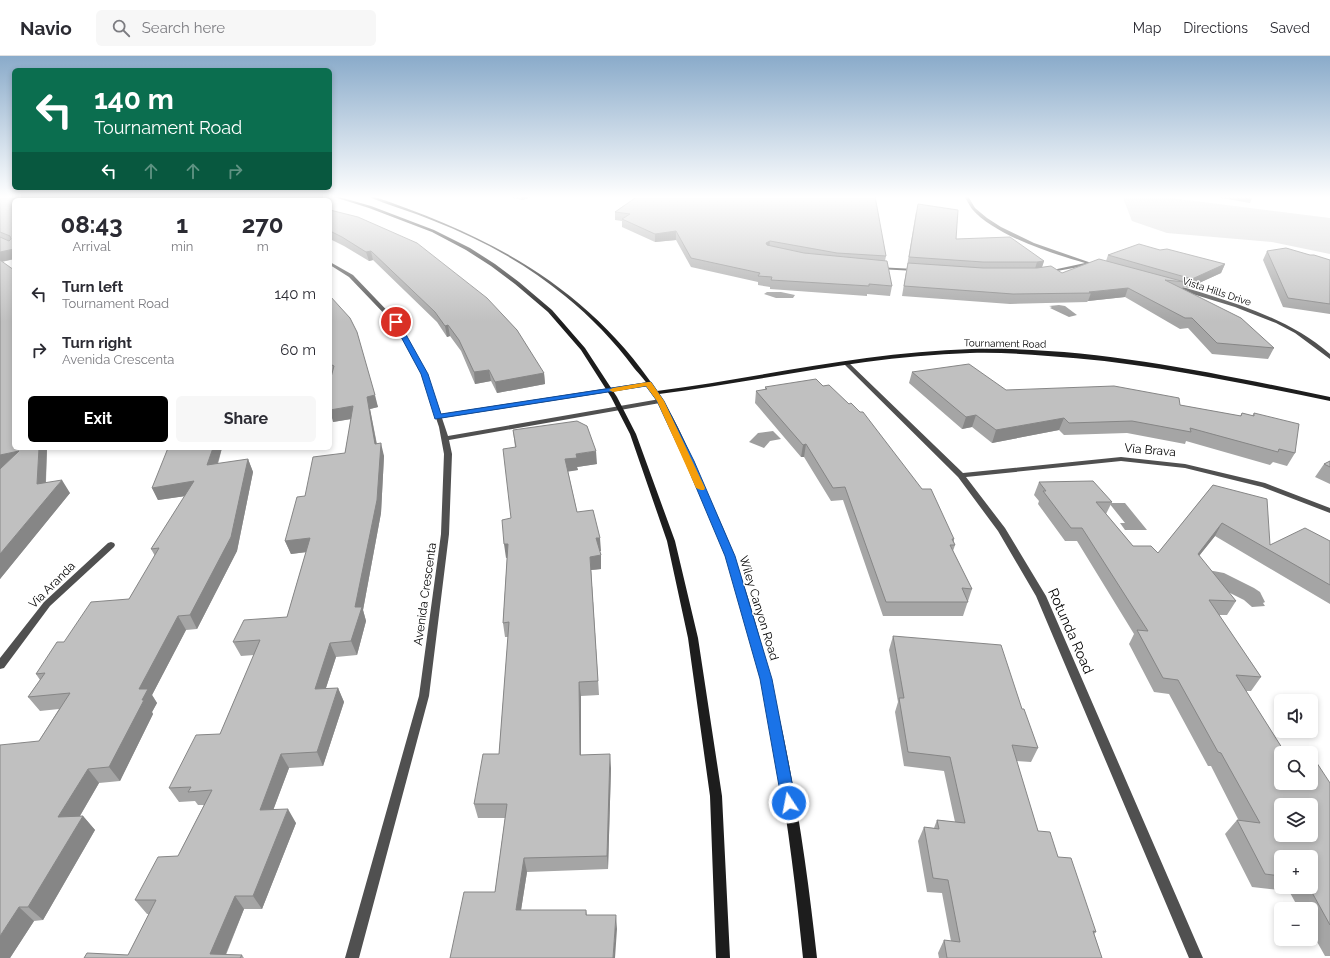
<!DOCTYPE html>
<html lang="en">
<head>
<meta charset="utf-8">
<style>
  :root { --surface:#fff; --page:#f7f7f7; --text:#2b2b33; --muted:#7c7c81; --line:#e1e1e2; --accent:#000 }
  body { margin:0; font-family:Raleway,sans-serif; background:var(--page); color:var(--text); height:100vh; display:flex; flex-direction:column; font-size:15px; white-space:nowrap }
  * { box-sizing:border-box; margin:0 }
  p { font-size:13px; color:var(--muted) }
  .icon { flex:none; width:22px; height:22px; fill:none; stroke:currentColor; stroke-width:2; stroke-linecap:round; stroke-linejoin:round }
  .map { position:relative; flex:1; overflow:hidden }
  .details { position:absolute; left:12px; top:142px; width:320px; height:252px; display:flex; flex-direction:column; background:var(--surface); border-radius:6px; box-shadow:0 2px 6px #0003 }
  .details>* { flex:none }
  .banner { position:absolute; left:12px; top:12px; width:320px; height:122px; border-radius:6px; box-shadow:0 2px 6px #0003; background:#0b6e4f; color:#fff; overflow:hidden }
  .controls { position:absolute; left:1274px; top:638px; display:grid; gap:8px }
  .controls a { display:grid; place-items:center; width:44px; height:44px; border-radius:6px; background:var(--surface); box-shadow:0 2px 6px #0003; font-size:20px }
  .pin { position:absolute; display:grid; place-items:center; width:34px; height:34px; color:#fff; margin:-17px; border:2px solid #fff; border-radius:50%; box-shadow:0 1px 4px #0007 }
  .me { position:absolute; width:44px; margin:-22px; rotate:349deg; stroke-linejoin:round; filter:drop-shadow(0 0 3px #0008) }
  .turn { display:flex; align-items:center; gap:14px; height:84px; padding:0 16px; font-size:18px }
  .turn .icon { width:52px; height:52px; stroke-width:2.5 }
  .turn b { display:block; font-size:28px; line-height:34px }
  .lanes { display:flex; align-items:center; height:38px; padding:0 16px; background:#0003; justify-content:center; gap:20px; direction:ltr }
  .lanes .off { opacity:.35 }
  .eta { display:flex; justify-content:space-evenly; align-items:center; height:68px; text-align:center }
  .eta b { font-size:24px; font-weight:700; line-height:28px }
  .button { display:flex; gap:8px; margin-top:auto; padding:8px 16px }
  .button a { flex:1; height:46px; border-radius:6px; background:var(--accent); color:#fff; font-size:16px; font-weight:700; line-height:46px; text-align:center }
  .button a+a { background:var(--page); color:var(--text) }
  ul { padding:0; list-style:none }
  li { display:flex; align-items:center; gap:12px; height:56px; padding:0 16px }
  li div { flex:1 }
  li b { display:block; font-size:15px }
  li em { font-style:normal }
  header { display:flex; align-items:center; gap:24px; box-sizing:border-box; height:56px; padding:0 20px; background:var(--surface); border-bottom:1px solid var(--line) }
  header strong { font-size:19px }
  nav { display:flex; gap:22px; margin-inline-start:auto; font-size:14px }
  .search { width:280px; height:36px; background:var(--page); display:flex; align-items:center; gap:10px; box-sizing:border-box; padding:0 14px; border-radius:6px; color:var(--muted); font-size:15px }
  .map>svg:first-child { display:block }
</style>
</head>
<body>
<header>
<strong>Navio</strong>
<div class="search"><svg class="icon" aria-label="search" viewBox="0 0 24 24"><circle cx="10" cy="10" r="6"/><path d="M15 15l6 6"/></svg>Search here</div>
<nav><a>Map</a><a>Directions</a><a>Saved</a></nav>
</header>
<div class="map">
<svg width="1330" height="902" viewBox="0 0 1330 902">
  <rect width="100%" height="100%" fill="#fff"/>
  <path fill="#d7d7d7" d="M1145 140H1155L1330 162V198L1272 186 1167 177 1132 165 1123 142Z"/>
  <path fill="#9e9e9e" d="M767 236H781L795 239 793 242H776L764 238Z
    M1059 249 1065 250 1077 259 1069 261 1050 252 1052 251 1049 250Z
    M773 375 781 383 770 385 764 392 749 386 758 377Z
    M1109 447H1125L1147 474H1125L1120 467H1125Z
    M1208 514 1224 517 1254 532 1260 536 1265 546 1263 547 1265 550 1252 551 1244 544 1228 536Z"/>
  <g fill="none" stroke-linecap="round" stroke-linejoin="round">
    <path fill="#505050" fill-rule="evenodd" d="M964 140H968L975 152 987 162 1001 171 1034 187 1100 210 1098 211 1090 209 1046 217V215H1048L1085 207C1053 198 994 179 972 153 969 149 967 144 964 140Z
      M330 206 353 219 398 266 427 317 441 358 648 326 651 328 648 330 442 362 448 380 660 343 663 345 660 347 449 384 452 398 449 478 429 640 359 902H345L419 640 441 478 444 398 439 371 421 317 394 268 349 221 330 209Z
      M876 211 916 213 918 214 916 215 878 213H876Z
      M1173 230C1183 230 1196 235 1206 238 1251 252 1294 267 1330 298V303L1295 277 1276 267 1235 251 1173 232Z
      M846 305 848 306 963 417 1121 401 1185 408 1265 427 1330 452V457L1262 431 1185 412 1121 405 966 421 1005 472 1046 540 1203 902H1189L1036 540 998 475 958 421 844 308 843 307Z
      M111 486 114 487 115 489 114 491 50 550 4 612 0 613V602L44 546 108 487Z"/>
    <path fill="#1d1d1d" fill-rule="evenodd" d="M331 140H336L371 150 434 174 470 192 495 208 519 226 552 254 585 292 617 341 636 378 675 485 698 582 722 740 730 902H716L710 740 688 582 667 485 630 378 611 341 581 294 548 256 515 228 491 210 466 194 432 176 369 152Z
      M367 140H372C488 179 587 230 657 335 762 321 866 296 972 293 1091 290 1214 317 1330 341V345C1237 326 1143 306 1048 300 1022 298 996 296 970 297 865 300 763 325 659 338 678 367 691 399 704 431 714 452 724 473 732 494 779 625 802 764 817 902H803C789 764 769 624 723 493 717 477 710 461 703 445 691 416 679 386 664 358 660 350 654 341 651 335 647 326 640 319 634 312 614 285 591 261 565 240 527 208 480 183 434 165 413 156 387 149 367 140Z"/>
  </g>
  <path fill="#a5a5a5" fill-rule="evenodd" d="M0 140 14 144V203L2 206 14 392H47L46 426 70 437 0 523Z
    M506 140H535L522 144Z
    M638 140 886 200 885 205 892 230 890 240 867 238V240L770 233V231L758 229V226L691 211 676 184 655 186 622 171V165L615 164V156Z
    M1210 140H1253L1250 147Z
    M330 154 544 317 545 328 497 337 491 325 475 328 461 295 450 280 447 281 437 266 373 204 369 205 344 190 330 183Z
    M916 156 956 183 1044 205 1042 211 1062 217 1106 205 1108 199 1160 194 1225 208 1221 217 1188 232 1183 231 1182 233 1274 292 1268 303 1212 298 1188 272 1180 273 1125 241 1088 245 1087 246 1010 248 902 240Z
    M1267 195 1310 199 1330 204V258L1283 251 1263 204Z
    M330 240 378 351 370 353 377 388 384 400 381 457 363 554 366 565 357 599 336 601 326 632H338L344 646 323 710 289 712 273 754 296 767 262 853H244L226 899H242L244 902H84L128 899 149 858H147L135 844 178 800 204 749H198L195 745 179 746 169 732 220 678 243 624 254 599 241 600 233 586 287 561 306 496 291 498 285 485 305 440 345 397 351 363 333 366 332 319 330 318Z
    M912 316 1006 334 1180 349 1240 360 1242 357 1252 360 1254 357 1295 397 1287 410 1273 406 1270 409 1186 385 1185 388 1127 377 1064 379 1059 374 992 387 972 371 962 373 909 327Z
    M765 331 954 483V486L955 489 953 495 972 533 963 560H883L843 444 831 445 804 401H801L755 347 756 335 765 334Z
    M513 374 597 408 577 411 578 414 568 415 577 456 601 495H600L601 513 591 514 599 639 581 640V699L611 712 608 813 527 816 521 854H586L587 859 617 873 450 902 495 836 505 762H478L474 748 499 698 508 581H505L503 567 507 501 506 502 511 462 515 391Z
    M167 392H222L218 408 248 403 253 416 237 495 197 573 186 574 152 639 157 647 152 656 153 658 120 725 99 727 80 760H83L95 774 43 864 34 865 10 902H0L39 685 59 653 40 655 28 641 40 624 36 618 64 586 129 543 155 500 151 493 185 440 158 444 152 432 168 394Z
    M1330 405V428L1315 421 1324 408Z
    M1039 426 1112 446 1106 458 1133 490 1158 497 1213 429 1270 489 1330 485V548L1215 480 1199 500 1236 545 1227 559H1219L1261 621 1251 635H1246L1284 695 1330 727V900H1325L1311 875V853H1299L1289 835 1252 831 1225 778 1237 764 1239 765 1211 710H1208L1169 638 1154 636 1129 588 1134 578 1077 485H1065L1038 448 1039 445 1034 439ZM1281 801H1311V831H1281Z
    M893 580 1022 653 1038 692 1031 706 1016 705 1038 775 1058 801 1096 876 1094 878 1102 902H939L938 897 944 884 951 885 942 837 927 836 918 785 924 771 934 772 937 764 955 766 944 715 904 710 895 656 898 646 889 594Z"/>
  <path fill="#868686" d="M521 140H535L522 144Z
    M676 175V184L655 186V178Z
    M770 185 769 194 766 187Z
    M14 193V203L0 206V196Z
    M371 195 373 204 369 205 366 196Z
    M1044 205 1041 214 1034 216 1037 206Z
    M1225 208 1221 217 1188 232 1192 223Z
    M1128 232 1125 241 1088 245 1091 237 1089 236Z
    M448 269 450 280 447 281 445 270Z
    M489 314 491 325 475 328 474 316Z
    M544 317 545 328 497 337 495 326Z
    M375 339 378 351 370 353 379 401 375 388 367 341Z
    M353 350 357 362 333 366 330 354Z
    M976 359 972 371 962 373 966 361Z
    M1064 362 1059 374 992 387 996 374Z
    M381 387 384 400 381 457 363 554 366 565 357 599 351 585 355 551Z
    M806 388 804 401H801L803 389Z
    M39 392H47L45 441 37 428Z
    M213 392H222L213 422 207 409Z
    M19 395 0 414V399Z
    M596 395 597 408 577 411 578 414 566 416 565 403 576 398Z
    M248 403 253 416 237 495 197 573 190 559Z
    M62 424 70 437 0 523V498Z
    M194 425 200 438 158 444 152 432Z
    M1222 467 1215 480 1190 511 1198 498Z
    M310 482 315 495 291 498 285 485Z
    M596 482H600L601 495 597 496Z
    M504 488H508L510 501 506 502Z
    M601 499V513L591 514 599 639 590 501Z
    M178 560 186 574 152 639 157 647 152 656 153 658 120 725 109 711 139 633Z
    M330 587 336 601 321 647 315 633Z
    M579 626 581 640V713L580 699Z
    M338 632 344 646 323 710 317 696Z
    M281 698 289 712 268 768 260 754Z
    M610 698 611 712 608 813 607 800Z
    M88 713 99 727 71 775 58 761Z
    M288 753 296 767 262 853 253 840Z
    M83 760 95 774 43 864 28 851Z
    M524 802 527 816 519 867 516 854Z
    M235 840 244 853 224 902 210 898Z
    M19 851 34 865 10 902H0V880Z
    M616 859 617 873 615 902H613Z"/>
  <path fill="#c0c0c0" stroke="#868686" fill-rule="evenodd" d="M0 140H219L224 144H14V193L0 196V181L9 185 11 183 10 180 0 176Z
    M638 140H875L886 200 837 197 770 185 766 187 767 189 804 197 887 205 892 230 869 228V230L771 224 772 221 758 220 760 217 691 202 676 175 655 178 622 163 630 158 615 156Z
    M918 148 958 154 956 183 1010 181 1044 205 1037 206H983L909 201Z
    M330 154 358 161 417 187 487 242 517 274 544 317 495 326 489 314 474 316 459 284 448 269 445 270 435 256 371 195 366 196 342 181 330 175Z
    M1139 188 1160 194 1167 193 1225 208 1192 223 1108 199Z
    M1286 192 1310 199H1314L1330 204V248L1288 242 1267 195Z
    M1099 203 1185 226 1165 224 1241 262 1274 292 1217 287 1192 262H1185L1128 232 1089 236 1091 237 1013 238 904 230 908 207 983 212H1037L1051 210 1062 217Z
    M0 204 14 214V392H39L37 428 62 424 0 498V413L19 395 0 399Z
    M330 240 350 262 357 276 375 339 367 341 375 388 381 387 377 444 355 551H362L351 585 330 587 315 633 338 632 317 696 281 698 260 754 288 753 253 840H235L210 898 242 899 240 902H84L87 897 128 899 156 844H135L158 801 178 800 212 734 188 736 191 731 169 732 196 679 220 678 243 624 260 584 233 586 244 564 287 561 310 482 285 485 297 441 305 440 313 401 345 397 353 350 330 354V325L334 310 330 308Z
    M969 308 1006 334 1114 330 1179 342 1180 349 1241 360 1242 357 1254 360V357L1299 368 1295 397 1279 393 1278 396 1190 372 1191 376 1132 365 1069 367 1064 362 996 374 976 359 966 361 912 316Z
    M816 323 823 330 829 329 849 348 851 347 860 356H863L922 433H931L954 483H952L955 489H950L972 533 962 532 968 546H886L845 431 833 432 806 388 803 389 756 335 767 333 765 331Z
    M577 365 587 370 596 395 576 398 577 402 565 403 577 456 593 454 600 482H596L601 499 590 501 598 625 579 626 580 699 610 698 607 800 524 802 516 854H586V859H616L613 902H450L464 836H495L507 748H474L483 698H499L509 566 503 567 508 488H504L502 464 511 462 503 393 516 391 513 374Z
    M168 392H213L207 409 248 403 231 481 190 559 178 560 139 633H148L142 644H144L109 711 88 713 58 761 83 760 28 851H19L0 880V689L39 685 70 637 28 641 45 617 36 618 57 586H64L91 546 129 543 159 492 151 493 194 425 152 432Z
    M1330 405V411L1324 408Z
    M1093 425 1112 446H1096L1133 490H1151L1158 497 1213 429 1267 443 1270 489 1305 472 1330 485V529L1222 467 1198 498 1236 545 1209 544 1261 621 1236 619 1284 695 1304 697H1281V727H1311V698L1330 727V869L1309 831H1311V801H1281V820L1265 818 1237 764 1260 767 1221 697 1218 696 1178 624 1163 622 1137 574 1148 575 1082 472H1071L1043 435H1046L1039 426ZM1281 749H1311V779H1281Z
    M893 580 1001 589 1022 653H1024L1038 692 1012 689 1038 775 1050 776 1058 801 1071 802 1096 876 1093 875 1102 902H947L944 884 960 886 948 824 933 822 924 771 939 773 937 764 965 767 950 701 908 696 899 642H904Z"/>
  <linearGradient id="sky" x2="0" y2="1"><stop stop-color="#8aabca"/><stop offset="0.53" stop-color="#fff"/><stop offset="1" stop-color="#fff" stop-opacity="0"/></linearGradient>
  <rect width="1330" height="266" fill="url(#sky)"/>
  <path fill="#1a73e8" stroke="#114b97" d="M394 265 399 266 428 318 441 358 651 326 664 345 694 405 735 500 772 623 796 747 794 751 789 753 784 751 782 747 760 623 725 500 685 405 657 345 646 330 435 363 421 318 393 266Z"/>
  <path fill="#f59e0b" d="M648 326H651L664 345 705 432 704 434H701L696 432 657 345 646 330 613 336 609 334 613 332Z"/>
  <g text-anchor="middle" stroke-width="3" stroke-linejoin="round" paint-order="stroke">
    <g font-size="10" fill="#000" stroke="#fff">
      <text transform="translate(1217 235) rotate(18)" y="4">Vista Hills Drive</text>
      <text transform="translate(1005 287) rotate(1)" y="4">Tournament Road</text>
    </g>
    <g font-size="12" fill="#000" stroke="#fff">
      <text transform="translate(1150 394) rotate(5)" y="4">Via Brava</text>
      <text transform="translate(52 529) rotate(-45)" y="4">Via Aranda</text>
      <text transform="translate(425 538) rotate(-82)" y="4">Avenida Crescenta</text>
      <text transform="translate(759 552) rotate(73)" y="4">Wiley Canyon Road</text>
    </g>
    <g font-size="14" fill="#000" stroke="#fff">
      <text transform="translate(1071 575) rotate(66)" y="5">Rotunda Road</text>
    </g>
  </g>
</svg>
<div class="controls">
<a><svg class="icon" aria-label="sound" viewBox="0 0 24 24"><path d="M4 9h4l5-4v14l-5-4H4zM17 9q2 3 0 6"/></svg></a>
<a><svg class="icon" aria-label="search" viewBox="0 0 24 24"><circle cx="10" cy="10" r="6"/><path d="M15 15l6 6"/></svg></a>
<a><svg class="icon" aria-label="layers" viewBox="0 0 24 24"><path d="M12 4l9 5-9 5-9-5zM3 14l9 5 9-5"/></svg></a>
<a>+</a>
<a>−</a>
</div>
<div class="pin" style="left:396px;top:266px;background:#d93025"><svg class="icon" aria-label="arrive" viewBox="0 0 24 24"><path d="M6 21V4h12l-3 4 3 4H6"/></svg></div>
<svg class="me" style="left:789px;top:747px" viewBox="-20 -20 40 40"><circle r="17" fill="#1a73e8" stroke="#fff" stroke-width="3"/><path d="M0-11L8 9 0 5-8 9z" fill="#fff"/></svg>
<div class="banner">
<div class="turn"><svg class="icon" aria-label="left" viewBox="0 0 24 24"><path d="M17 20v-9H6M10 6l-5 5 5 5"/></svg><div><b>140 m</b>Tournament Road</div></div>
<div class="lanes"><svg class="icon" aria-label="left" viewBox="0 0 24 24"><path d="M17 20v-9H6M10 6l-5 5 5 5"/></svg><svg class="icon off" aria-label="ahead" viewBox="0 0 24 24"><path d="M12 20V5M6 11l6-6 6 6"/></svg><svg class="icon off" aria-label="ahead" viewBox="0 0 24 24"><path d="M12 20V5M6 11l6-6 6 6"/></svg><svg class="icon off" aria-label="right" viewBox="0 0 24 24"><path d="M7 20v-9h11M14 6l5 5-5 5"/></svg></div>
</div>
<section class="details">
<div class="eta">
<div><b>08:43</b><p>Arrival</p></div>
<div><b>1</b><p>min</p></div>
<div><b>270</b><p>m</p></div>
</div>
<ul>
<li><svg class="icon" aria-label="left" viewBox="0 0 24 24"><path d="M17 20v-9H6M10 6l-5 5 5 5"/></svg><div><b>Turn left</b><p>Tournament Road</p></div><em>140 m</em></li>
<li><svg class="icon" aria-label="right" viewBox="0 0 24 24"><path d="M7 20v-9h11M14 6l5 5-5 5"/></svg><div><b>Turn right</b><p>Avenida Crescenta</p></div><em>60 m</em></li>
</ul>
<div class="button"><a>Exit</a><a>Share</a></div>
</section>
</div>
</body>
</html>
